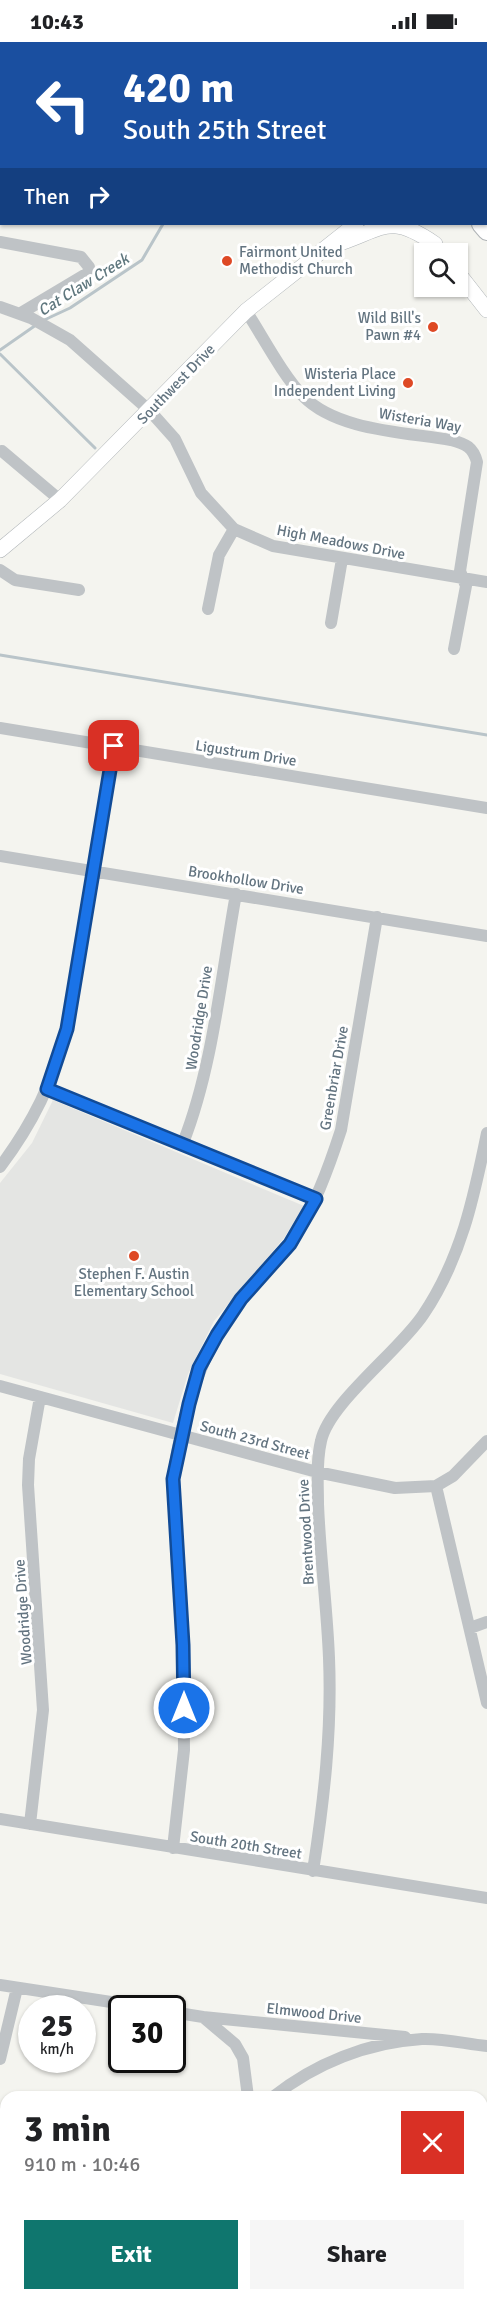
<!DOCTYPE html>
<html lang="en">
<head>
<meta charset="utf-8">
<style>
  :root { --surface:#fff; --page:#f6f6f6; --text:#202124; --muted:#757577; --accent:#0f766e }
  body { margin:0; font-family:Signika,sans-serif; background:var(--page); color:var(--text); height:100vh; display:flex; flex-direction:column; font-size:22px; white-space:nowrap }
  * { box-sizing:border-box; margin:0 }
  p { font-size:20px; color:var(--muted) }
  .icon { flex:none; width:33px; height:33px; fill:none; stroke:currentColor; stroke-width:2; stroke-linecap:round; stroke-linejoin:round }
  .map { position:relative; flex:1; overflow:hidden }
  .side { position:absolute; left:0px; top:2049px; width:488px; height:210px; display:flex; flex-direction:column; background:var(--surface); border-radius:18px 18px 0 0; box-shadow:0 2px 4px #0004 }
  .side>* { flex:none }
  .top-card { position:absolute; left:0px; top:0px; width:488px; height:183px; box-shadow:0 2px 4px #0004; background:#1a4fa0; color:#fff; overflow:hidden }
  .controls { position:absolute; left:414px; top:201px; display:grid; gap:12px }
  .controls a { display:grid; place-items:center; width:54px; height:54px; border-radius:0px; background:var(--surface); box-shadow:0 2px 4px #0004; font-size:30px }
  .speed { position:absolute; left:18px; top:1953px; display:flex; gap:12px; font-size:30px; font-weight:700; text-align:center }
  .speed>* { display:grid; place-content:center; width:78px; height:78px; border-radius:50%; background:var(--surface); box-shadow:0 2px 4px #0004; line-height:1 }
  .speed small { font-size:15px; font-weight:400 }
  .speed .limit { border:3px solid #111; border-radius:9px; background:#fff; color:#111 }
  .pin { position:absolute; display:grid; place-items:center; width:51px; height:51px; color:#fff; margin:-26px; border-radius:12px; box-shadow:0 3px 9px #0006 }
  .me { position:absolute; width:66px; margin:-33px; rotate:0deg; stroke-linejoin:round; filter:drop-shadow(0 0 4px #0008) }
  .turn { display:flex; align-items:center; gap:21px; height:126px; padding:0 24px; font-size:27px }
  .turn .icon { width:78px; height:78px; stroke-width:2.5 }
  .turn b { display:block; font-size:42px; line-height:51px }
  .then { display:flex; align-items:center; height:57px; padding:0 24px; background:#0003; gap:12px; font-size:22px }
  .round { display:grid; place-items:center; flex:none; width:63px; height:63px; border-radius:0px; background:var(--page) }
  .headline { display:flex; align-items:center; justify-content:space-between; height:102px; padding:0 24px }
  h1 { font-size:36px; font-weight:800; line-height:45px }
  .action { display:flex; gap:12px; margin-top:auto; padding:12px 24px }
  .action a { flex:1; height:69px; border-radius:0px; background:var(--accent); color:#fff; font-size:24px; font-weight:800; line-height:69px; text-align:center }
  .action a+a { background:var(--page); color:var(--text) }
  .status { display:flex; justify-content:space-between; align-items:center; height:42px; padding:0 30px; background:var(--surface); direction:ltr }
  .status svg { height:16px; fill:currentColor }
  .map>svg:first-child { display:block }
</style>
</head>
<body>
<div class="status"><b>10:43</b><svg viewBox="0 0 49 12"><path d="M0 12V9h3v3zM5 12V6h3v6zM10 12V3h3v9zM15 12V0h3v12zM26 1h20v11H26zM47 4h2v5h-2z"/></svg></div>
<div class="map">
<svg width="487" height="2259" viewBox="0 0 487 2259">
  <rect width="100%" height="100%" fill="#f4f4ef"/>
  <path fill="#e4e5e3" d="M53 1058 304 1164 284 1196 214 1279 188 1332 173 1381 0 1332V1141L32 1101Z"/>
  <path fill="#d5dad1" d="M487 2064V2132L482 2133V2065Z"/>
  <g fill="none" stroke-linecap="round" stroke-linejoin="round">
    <path stroke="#b9c4c9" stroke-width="3" d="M250 2 251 0
      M42 279 70 266 142 218 163 182
      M0 308 36 283
      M0 312 95 406
      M0 613 487 693
      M482 2081 487 2085
      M273 2259 280 2253"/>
    <g stroke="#b0b5b8" stroke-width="16">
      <path id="major" d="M283 0 284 2
        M440 0 441 2
        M486 43H487
        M486 60 487 61
        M486 87 487 86
        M486 115H487
        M334 203C383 188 387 169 435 202
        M458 231 487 268
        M0 508 60 458 246 269 356 182"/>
    </g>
    <g stroke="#b0b4b7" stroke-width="20">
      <path id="highway" d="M345 0 346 2
        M377 0 378 2
        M486 146 487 148
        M481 182 487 189"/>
    </g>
    <path stroke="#bfc3c6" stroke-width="12" d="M9 0 18 2
      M0 134H2
      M0 200 81 215 89 225 88 231 21 271
      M0 265 31 276 70 298 150 369 175 397 201 451 234 487 273 504 487 540
      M246 269C262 293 283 334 303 354 337 389 405 390 451 398 466 402 473 405 477 420L460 529 466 544 454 607
      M2 409 60 458
      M0 528 15 538 79 548
      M208 567 219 513 234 487
      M331 581 342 517
      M0 686 487 766
      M0 814 487 894
      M47 1047 316 1157
      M183 1101C213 1025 221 934 236 852
      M0 1125C33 1081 53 1040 67 987L114 704
      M0 1344 317 1430 395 1446 436 1444 453 1434 487 1399
      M436 1444 487 1661
      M470 1586 487 1580
      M0 1777 487 1856
      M30 1782 43 1668 28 1443 29 1417 40 1355
      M173 1806 184 1708 183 1603 173 1437C181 1372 200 1312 239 1259 255 1238 276 1223 291 1201 314 1166 328 1128 341 1088L377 875
      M313 1829C324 1758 332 1688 329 1616 327 1565 320 1514 318 1462 318 1441 316 1420 321 1399 329 1361 399 1309 423 1273 461 1217 474 1155 487 1091
      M0 1943 150 1966
      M172 1970 203 1975 235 2002 243 2016 248 2055
      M203 1975 405 1995
      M0 2017 17 1946
      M273 2055C314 2022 368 2000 422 1997 443 1996 466 2002 487 2004
      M71 2259 77 2253"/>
    <use href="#major" stroke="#fff" stroke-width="15"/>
    <use href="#highway" stroke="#fff" stroke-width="18"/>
  </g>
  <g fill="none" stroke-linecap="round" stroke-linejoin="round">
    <g stroke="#114b97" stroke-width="15">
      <path id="route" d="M114 704 67 987 47 1047 316 1157 290 1202 241 1257 217 1293 199 1326 189 1362 173 1437 183 1603 184 1666"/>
    </g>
    <use href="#route" stroke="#1a73e8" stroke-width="10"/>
  </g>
  <g fill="#de4925" stroke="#fff" stroke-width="2">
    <circle cx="227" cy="219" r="6"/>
    <circle cx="433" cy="285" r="6"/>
    <circle cx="408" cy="341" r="6"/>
    <circle cx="134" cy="1214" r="6"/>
  </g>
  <g text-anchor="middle" stroke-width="6" stroke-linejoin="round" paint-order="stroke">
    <g font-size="15" fill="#637480" stroke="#fff" text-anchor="end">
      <text x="239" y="215" text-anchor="start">Fairmont United<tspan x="239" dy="17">Methodist Church</tspan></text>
      <text x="421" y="281">Wild Bill's<tspan x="421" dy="17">Pawn #4</tspan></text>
      <text x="396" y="337">Wisteria Place<tspan x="396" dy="17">Independent Living</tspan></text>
      <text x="134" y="1237" text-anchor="middle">Stephen F. Austin<tspan x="134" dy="17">Elementary School</tspan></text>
    </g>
    <g font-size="15" fill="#637480" stroke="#fff">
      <text transform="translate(176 342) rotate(-46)" y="5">Southwest Drive</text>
      <text transform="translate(420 378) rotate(10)" y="5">Wisteria Way</text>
      <text transform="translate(341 500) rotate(11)" y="5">High Meadows Drive</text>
      <text transform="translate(246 711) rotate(9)" y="5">Ligustrum Drive</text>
      <text transform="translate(246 838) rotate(9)" y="5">Brookhollow Drive</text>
      <text transform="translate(199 976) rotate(-81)" y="5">Woodridge Drive</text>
      <text transform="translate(334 1036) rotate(-80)" y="5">Greenbriar Drive</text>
      <text transform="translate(255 1398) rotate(15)" y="5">South 23rd Street</text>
      <text transform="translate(306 1490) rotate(-93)" y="5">Brentwood Drive</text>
      <text transform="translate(23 1570) rotate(-94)" y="5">Woodridge Drive</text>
      <text transform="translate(246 1803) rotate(9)" y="5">South 20th Street</text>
      <text transform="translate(314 1971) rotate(6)" y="5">Elmwood Drive</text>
    </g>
    <g font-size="16" font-style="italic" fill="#5f777e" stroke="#fff">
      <text transform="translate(83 242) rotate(-32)" y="6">Cat Claw Creek</text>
    </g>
  </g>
</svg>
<div class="controls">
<a><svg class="icon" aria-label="search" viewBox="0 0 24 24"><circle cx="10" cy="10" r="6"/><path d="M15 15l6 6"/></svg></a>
</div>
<div class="speed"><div>25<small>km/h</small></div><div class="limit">30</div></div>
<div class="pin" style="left:114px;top:704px;background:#d93025"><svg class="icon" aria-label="arrive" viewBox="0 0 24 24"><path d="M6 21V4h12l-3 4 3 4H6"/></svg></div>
<svg class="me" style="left:184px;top:1666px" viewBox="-20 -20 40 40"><circle r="17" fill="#1a73e8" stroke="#fff" stroke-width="3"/><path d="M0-11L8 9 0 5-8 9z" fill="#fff"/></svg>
<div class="top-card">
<div class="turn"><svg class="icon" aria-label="left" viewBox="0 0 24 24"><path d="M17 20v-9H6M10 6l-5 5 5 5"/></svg><div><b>420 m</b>South 25th Street</div></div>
<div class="then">Then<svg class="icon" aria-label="right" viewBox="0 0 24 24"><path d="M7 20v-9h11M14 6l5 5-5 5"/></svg></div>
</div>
<section class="side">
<div class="headline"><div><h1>3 min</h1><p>910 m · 10:46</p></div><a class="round" style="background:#d93025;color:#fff"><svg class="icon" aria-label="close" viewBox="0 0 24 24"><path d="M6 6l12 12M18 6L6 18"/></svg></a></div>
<div class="action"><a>Exit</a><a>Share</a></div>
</section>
</div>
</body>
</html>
